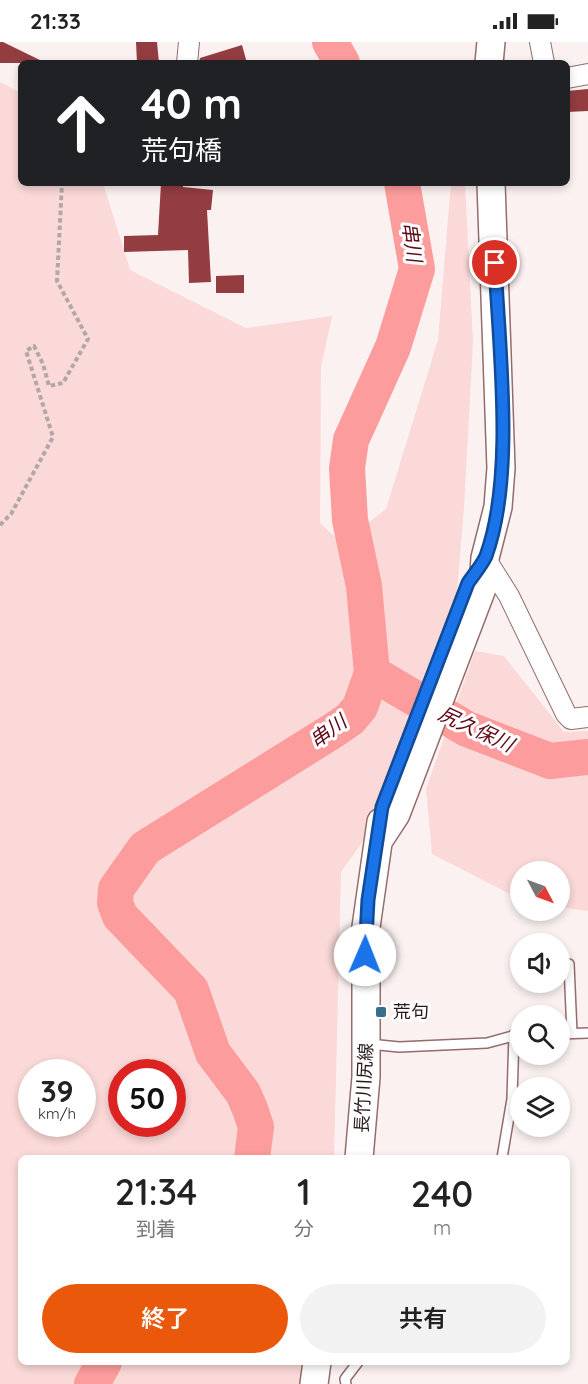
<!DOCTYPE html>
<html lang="ja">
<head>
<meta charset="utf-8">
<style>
  :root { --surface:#fff; --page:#f2f2f2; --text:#222; --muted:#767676; --accent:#ea580c }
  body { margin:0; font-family:Quicksand,"Noto Sans JP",sans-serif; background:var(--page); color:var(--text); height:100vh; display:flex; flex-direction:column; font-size:22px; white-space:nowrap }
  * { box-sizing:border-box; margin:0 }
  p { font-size:20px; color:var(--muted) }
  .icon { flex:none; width:33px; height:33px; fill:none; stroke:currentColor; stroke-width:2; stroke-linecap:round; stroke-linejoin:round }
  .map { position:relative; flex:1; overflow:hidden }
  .panel { position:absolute; left:18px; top:1113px; width:552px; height:210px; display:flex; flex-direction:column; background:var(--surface); border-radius:9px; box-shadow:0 3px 9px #0003 }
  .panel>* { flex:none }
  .hud { position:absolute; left:18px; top:18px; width:552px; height:126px; border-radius:9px; box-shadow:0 3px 9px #0003; background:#202124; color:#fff; overflow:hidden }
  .needle { width:39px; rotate:131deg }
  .controls { position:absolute; left:510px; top:819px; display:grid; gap:12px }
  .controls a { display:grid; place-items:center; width:60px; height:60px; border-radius:50%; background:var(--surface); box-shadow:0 3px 9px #0003; font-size:30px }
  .speed { position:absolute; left:18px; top:1017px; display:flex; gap:12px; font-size:30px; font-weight:700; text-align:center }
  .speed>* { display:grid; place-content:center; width:78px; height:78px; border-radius:50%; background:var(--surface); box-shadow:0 3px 9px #0003; line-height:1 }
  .speed small { font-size:15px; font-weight:400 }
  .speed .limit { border:9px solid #d22; background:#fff; color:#111 }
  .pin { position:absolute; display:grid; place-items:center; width:51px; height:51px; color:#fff; margin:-26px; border:3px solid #fff; border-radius:50%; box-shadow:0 2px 6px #0007 }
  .me { position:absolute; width:66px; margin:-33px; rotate:1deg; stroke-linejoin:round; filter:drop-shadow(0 0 4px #0008) }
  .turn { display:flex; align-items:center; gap:21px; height:126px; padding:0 24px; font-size:27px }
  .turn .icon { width:78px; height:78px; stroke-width:2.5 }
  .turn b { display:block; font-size:42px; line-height:51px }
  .eta { display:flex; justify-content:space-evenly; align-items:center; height:102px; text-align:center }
  .eta b { font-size:36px; font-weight:600; line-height:42px }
  .primary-button { display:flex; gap:12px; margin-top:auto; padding:12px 24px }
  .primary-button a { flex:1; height:69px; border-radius:36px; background:var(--accent); color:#fff; font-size:24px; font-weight:600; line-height:69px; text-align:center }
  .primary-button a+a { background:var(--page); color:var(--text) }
  .status { display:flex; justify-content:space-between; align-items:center; height:42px; padding:0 30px; background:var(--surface); direction:ltr }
  .status svg { height:16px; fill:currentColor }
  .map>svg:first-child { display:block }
</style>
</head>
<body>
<div class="status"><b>21:33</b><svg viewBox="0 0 49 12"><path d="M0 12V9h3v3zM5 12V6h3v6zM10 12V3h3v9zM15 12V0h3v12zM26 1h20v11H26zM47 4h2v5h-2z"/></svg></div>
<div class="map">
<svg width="588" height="1342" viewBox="0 0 588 1342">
  <rect width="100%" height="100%" fill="#fbf1f1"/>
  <path fill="#fad9d8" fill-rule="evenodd" d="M0 40 21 51V141H103L130 228 246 286 332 274 321 325 320 481 342 501 386 467 438 298 451 141H465L473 300 464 466 453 596 404 742 341 830 334 1116H21V1320H306L301 1342H0ZM32 1030H82V1082H32ZM122 1030H172V1082H122Z
    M475 609 504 614 564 690 588 689V869L560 865V830H520V857L432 812 426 747Z"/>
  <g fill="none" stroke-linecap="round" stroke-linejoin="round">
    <path stroke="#fd9c9c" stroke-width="36" d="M330 0 342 21
      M372 631 467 687 550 719 588 715
      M252 1116 256 1085 250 1067 243 1051 213 1011 191 948 120 874 115 861 116 847 145 806 334 688 350 677 360 665 372 631 364 544 350 478 347 426 351 398 393 305 417 227 402 141
      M92 1342 104 1320"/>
  </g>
  <path fill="#933d41" d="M0 0H3L46 21H0Z
    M136 0H157L159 21H137Z
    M242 3 247 21H199L200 16Z
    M588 47V69L567 70V49Z
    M161 141H183V145L213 148 211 168H207L211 240 189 241 188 208 124 210V194L158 193Z
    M244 233V251H216V234Z"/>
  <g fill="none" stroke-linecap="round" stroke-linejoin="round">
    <g stroke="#936c6c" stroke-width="12">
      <path id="lane" d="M569 922 572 991
        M560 992 588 991
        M369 1002 399 1005 487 1001 520 992
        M502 1116 512 1057 514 992
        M346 1342 345 1337 358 1320"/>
    </g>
    <g stroke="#936c6c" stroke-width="22">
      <path id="street" d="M540 0 544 21
        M187 21 189 0
        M567 36 588 32
        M485 516 509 554 566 672 571 677 588 675"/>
    </g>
    <g stroke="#936c6c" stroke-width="30">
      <path id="secondary" d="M489 21 491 0
        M379 798 396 772 483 544 485 516 498 465 501 426 491 141
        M359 1116 366 1035V885L381 780
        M314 1342 317 1320"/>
    </g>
    <path stroke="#b2a6a6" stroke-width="4" stroke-dasharray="4.5 3" stroke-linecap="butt" d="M0 483 11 472 53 395 26 309 34 304 43 322 49 344 63 341 88 297 57 239 62 141"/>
    <use href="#lane" stroke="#fff" stroke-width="9"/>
    <use href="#street" stroke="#fff" stroke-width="20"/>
    <use href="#secondary" stroke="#fff" stroke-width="27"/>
  </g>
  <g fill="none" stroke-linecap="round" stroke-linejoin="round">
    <g stroke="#114b97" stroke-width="15">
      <path id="route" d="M365 913 368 858 382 765 468 541C474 532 482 523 486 514 515 434 499 307 495 221"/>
    </g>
    <use href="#route" stroke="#1a73e8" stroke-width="10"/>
  </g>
  <rect fill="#377089" stroke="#fff" stroke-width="2" x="375" y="964" width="12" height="12" rx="3"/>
  <g text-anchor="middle" stroke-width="6" stroke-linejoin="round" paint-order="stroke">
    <g font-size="18" fill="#291a1a" stroke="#fff" text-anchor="start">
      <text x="393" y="976">荒句</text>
    </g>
    <g font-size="18" fill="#291a1a" stroke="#fff">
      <text transform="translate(364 1046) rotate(-87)" y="6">長竹川尻線</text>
    </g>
    <g font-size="20" font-style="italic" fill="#600917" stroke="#fff">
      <text transform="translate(412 200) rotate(82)" y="7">串川</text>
      <text transform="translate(476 687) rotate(25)" y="7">尻久保川</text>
      <text transform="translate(328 689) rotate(-36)" y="7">串川</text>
    </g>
  </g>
</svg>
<div class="controls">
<a><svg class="needle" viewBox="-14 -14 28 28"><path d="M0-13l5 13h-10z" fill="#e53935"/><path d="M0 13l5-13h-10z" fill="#767676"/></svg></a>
<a><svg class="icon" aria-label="sound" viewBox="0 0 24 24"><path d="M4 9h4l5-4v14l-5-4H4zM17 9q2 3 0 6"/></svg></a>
<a><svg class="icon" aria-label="search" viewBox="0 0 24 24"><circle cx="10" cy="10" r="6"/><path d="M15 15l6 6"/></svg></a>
<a><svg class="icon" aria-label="layers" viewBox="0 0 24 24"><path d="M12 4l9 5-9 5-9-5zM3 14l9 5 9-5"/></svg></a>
</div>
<div class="speed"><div>39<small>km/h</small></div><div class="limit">50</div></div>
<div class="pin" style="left:495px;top:221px;background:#d93025"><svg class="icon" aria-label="arrive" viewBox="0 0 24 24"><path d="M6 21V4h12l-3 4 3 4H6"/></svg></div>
<svg class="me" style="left:365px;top:913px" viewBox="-20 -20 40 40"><circle r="19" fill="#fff"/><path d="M0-13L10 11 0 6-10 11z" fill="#1a73e8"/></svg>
<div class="hud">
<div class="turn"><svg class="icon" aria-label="ahead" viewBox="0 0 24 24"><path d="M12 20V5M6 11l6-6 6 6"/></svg><div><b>40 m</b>荒句橋</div></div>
</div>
<section class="panel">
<div class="eta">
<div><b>21:34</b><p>到着</p></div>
<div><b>1</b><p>分</p></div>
<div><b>240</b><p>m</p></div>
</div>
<div class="primary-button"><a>終了</a><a>共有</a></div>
</section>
</div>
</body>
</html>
